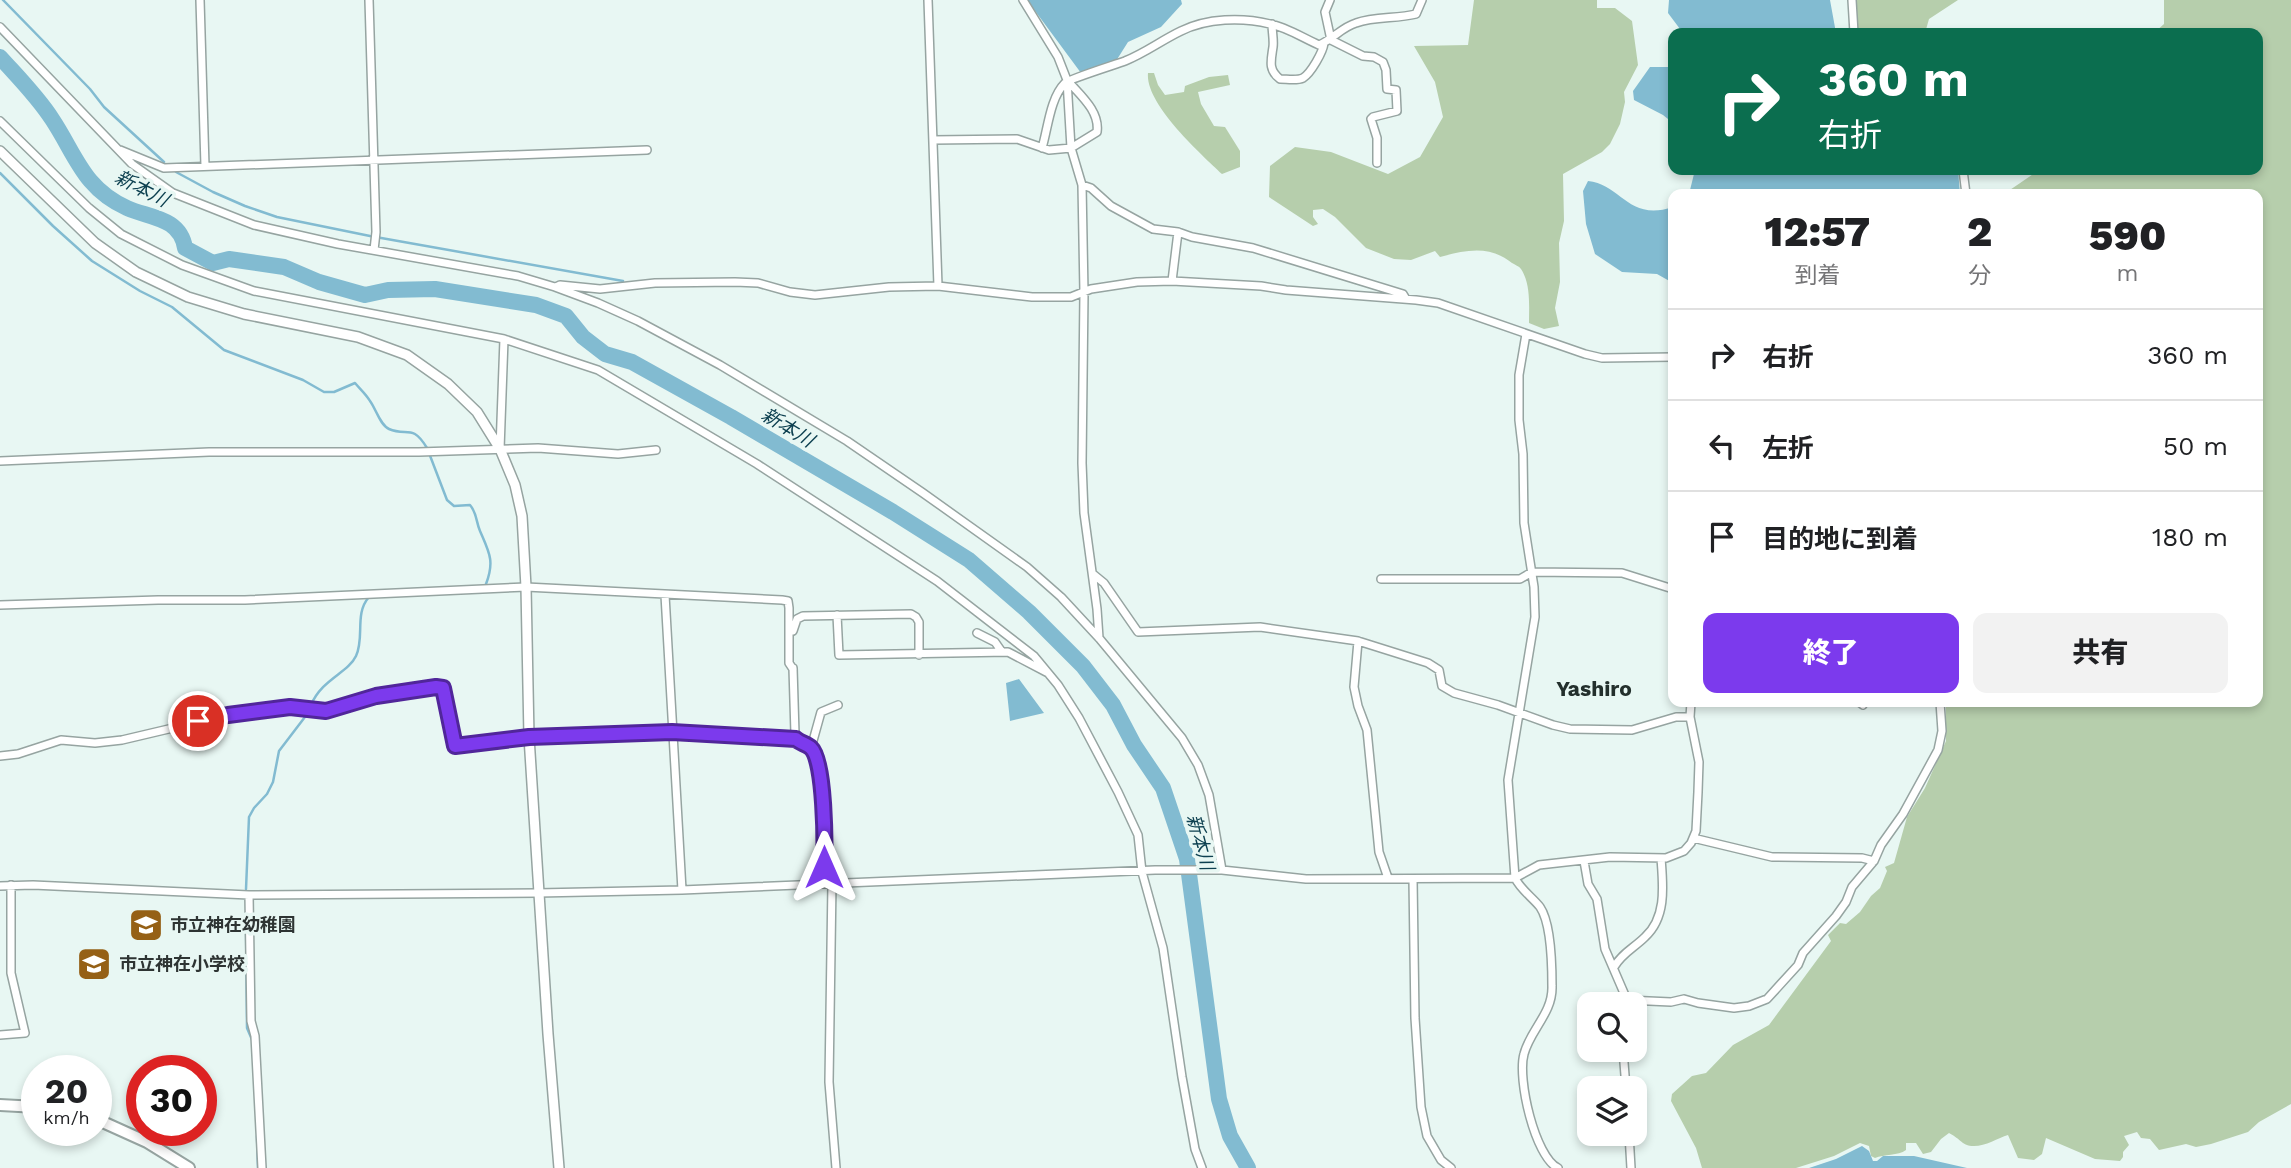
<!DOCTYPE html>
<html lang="ja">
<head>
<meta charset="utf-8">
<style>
  :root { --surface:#fff; --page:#f2f2f2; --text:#202124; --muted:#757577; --line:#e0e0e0; --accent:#7c3aed }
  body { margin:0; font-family:"Work Sans","Noto Sans JP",sans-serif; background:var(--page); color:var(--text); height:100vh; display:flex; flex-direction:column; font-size:26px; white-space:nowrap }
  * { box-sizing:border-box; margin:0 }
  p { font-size:23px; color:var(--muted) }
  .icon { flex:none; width:38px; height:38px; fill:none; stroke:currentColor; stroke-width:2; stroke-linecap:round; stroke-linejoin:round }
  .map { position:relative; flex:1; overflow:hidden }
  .details { position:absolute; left:1668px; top:189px; width:595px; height:518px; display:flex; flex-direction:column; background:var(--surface); border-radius:14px; box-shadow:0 4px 10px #0003 }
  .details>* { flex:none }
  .hud { position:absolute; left:1668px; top:28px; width:595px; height:147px; border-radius:14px; box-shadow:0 4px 10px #0003; background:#0b6e4f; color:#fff; overflow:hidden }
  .controls { position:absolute; left:1577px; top:992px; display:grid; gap:14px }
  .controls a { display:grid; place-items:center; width:70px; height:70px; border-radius:14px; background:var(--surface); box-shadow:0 4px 10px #0003; font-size:35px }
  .speed { position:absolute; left:21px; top:1055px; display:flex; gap:14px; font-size:35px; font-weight:700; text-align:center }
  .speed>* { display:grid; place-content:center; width:91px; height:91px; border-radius:50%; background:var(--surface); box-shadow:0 4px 10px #0003; line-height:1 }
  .speed small { font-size:18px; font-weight:400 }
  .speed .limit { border:10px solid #d22; background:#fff; color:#111 }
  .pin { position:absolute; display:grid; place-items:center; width:60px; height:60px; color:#fff; margin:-30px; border:4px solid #fff; border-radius:50%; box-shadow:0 2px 7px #0007 }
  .me { position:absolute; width:77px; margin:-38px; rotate:0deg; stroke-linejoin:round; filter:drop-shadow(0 0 5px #0008) }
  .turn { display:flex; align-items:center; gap:24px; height:147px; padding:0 35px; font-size:32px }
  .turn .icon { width:91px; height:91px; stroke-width:2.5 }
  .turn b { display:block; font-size:49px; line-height:60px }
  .eta { display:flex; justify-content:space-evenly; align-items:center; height:119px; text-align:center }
  .eta b { font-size:42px; font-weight:800; line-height:49px }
  .action { display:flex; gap:14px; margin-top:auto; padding:14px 35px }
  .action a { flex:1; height:80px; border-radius:14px; background:var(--accent); color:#fff; font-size:28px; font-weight:800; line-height:80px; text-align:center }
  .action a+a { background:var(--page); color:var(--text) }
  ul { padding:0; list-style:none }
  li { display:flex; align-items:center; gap:21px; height:91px; padding:0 35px; border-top:2px solid var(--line) }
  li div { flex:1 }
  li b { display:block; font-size:26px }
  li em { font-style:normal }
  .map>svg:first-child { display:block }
</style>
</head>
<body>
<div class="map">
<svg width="2291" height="1168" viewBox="0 0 2291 1168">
  <rect width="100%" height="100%" fill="#e8f7f3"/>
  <path fill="#b6ceac" d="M1474 0H1597V8H1615L1632 21 1638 65 1624 92 1625 102 1620 124 1610 144 1602 152 1563 174 1564 221 1559 243 1560 282 1555 308 1559 326 1544 329 1529 323C1529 306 1531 284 1521 269 1519 266 1515 265 1512 263 1490 245 1466 250 1440 257L1435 251 1411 260 1394 259 1366 248 1335 217 1323 209 1313 210V217L1318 224 1313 226 1269 197 1270 166 1295 147 1331 152 1388 174 1420 157 1443 117 1435 82 1414 46 1468 45Z
    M1855 0H1958L1929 19 1925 33H1857Z
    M2164 0H2291V1104L2259 1122 2248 1132 2211 1144 2196 1147 2186 1144 2159 1150 2150 1139 2141 1138 2137 1132 2124 1136 2129 1145 2123 1152V1157L2120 1161 2095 1159 2046 1138 2042 1154 2034 1160 2018 1158 2008 1135C1995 1139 1977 1152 1963 1143 1958 1139 1955 1136 1949 1133L1941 1139 1931 1152 1923 1154 1916 1143H1906V1150C1898 1156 1884 1154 1875 1158L1871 1156 1869 1146 1860 1143 1834 1156 1796 1168H1702L1696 1148 1671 1101 1672 1094 1692 1076 1706 1073 1733 1045 1769 1025 1831 941 1828 935 1840 923 1846 924 1860 912 1871 896 1880 888 1887 871 1885 867 1894 863 1907 817 1925 788 1946 741V702H2258V194H2004L2039 170H2258V33H2154L2164 24Z
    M1148 73H1154L1158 85 1165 95 1184 92 1185 86 1209 77 1228 75 1230 85 1198 92 1201 104 1214 126 1225 127 1240 151V167L1222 174C1201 154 1145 104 1148 73Z"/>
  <path fill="#82bbd1" d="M1027 0H1181L1182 4 1161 27 1128 42 1116 61 1081 73Z
    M1669 0H1830L1836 33H1683L1668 13Z
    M1673 65V123L1663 115 1634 100 1633 91 1650 67H1668Z
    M1695 170H1958L1960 194H1689Z
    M1588 181C1621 184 1628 222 1673 207V283L1657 274 1622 272 1595 254 1586 224 1583 191Z
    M1019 679 1044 713 1010 721 1006 683Z
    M1862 1146 1869 1151 1873 1161H1877L1883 1156H1914L1967 1168H1809L1836 1159Z"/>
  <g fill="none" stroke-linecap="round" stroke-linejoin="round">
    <path stroke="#82bbd1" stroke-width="2.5" d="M3 0 90 89 104 107 164 162
      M176 172 213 192 245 206 277 217 370 236 623 281
      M0 173 53 226 92 261 140 291 172 307 224 350 303 380 324 392H334L355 383C360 389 366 394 370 401 376 409 380 425 389 429 407 437 412 423 427 448
      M429 453 447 500 454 506 470 505C477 513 476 522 480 531 489 552 495 561 486 584
      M311 705C322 679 348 673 356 656 365 637 354 614 369 597
      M246 889 249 817 254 808 267 794 273 782 279 751 308 713
      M246 924 247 1028 253 1042
      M257 1136 258 1168"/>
    <path stroke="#82bbd1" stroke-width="16" d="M0 57C18 77 38 97 52 119 76 155 83 188 127 208 149 218 180 217 185 248L213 263 229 259 284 267 319 282 365 295 388 290 435 289 536 305 566 316 583 337 605 354 632 362 731 417 893 512 969 560 1029 612 1083 666 1113 705 1134 745 1163 788 1187 859 1219 1099 1230 1136 1248 1168"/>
    <g stroke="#96a4a1" stroke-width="10">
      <path id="minor" d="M200 0 205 166
        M369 0 376 232 374 250
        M928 0 938 286
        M1023 0 1058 57 1067 80 1071 148 1082 185 1084 293 1082 463 1084 513 1097 609 1099 638
        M1330 0 1325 12 1331 40 1363 56 1374 57 1383 62 1386 70 1387 89 1396 90 1397 111 1373 117 1371 119 1377 138V163
        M1852 0 1854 33
        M1272 24C1272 32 1274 40 1273 47 1271 61 1268 70 1280 79 1287 79 1297 81 1303 78 1311 73 1323 52 1324 43
        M0 27 132 164 173 193 254 225 338 244 518 276 555 287 598 303 638 321 720 365 847 441 923 493 1027 567 1061 597 1099 638 1182 738 1198 765 1209 795 1222 870
        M0 121 89 208 121 234 182 265 254 291 504 339 598 370 757 464 937 581 1034 656 1058 685 1079 718 1118 792 1138 835 1142 872 1163 948 1182 1077 1195 1149 1202 1168
        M933 140 1017 139 1049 150 1071 148 1097 132C1100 111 1080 95 1068 81
        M1042 148C1048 128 1050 98 1065 83 1069 79 1114 65 1125 61 1145 53 1162 40 1181 31 1207 18 1242 17 1270 24 1286 27 1303 38 1319 45 1332 40 1342 27 1356 23 1375 16 1396 19 1416 14L1422 0
        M120 150 164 168 647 150
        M1963 170 1966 194
        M1082 185 1091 188 1111 206 1153 229 1178 232 1192 237 1253 248 1403 294 1406 299
        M1172 281 1178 232
        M556 287 560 285 600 289 655 283 735 282 758 283 790 292 815 295 889 287 938 286 1032 297H1071L1091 289 1137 282 1172 281 1261 286 1286 290 1416 300 1438 303 1585 354 1602 358 1673 357
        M1526 334 1519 375V420L1523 454 1524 523 1534 587 1535 617 1508 780 1515 878C1521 890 1532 897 1540 907 1551 923 1552 966 1552 986 1553 1013 1530 1030 1524 1054 1517 1079 1535 1157 1558 1168
        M500 449 504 339
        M0 461 209 452H419L538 448 618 454 656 450
        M1093 574 1104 583 1138 632 1260 627 1358 641 1428 663 1439 670 1442 686 1454 693 1498 705 1553 725 1570 729 1632 730 1676 717H1690
        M1381 579H1520L1532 572 1622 573 1673 589
        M665 595 682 890
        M0 605 158 600H245L526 587 782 600 788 601 789 608V663L793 669
        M837 615 839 655 1008 652 1048 673
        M793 631 797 619 803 616 911 614 916 617 919 622V655
        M977 633 995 642 1002 652
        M1358 641 1354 687 1358 706 1367 730 1379 852 1388 878
        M793 668 795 734 796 739C800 742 807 744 811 748 826 762 824 860 824 884
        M1859 702 1863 705
        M811 748 821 712 838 705
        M0 756 18 754 61 740 95 743 122 740 228 715 290 707 326 711 376 696 436 687 443 688 455 746 529 737 672 732 796 739
        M1693 838 1772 857 1862 858 1874 861
        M1584 861 1588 884 1597 899 1605 949 1627 1000
        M1413 879 1415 1018 1421 1107 1427 1136 1441 1160 1451 1168
        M832 883 829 1082 836 1168
        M0 886 33 885 249 895 538 893 682 890 1155 870H1222L1306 879 1515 878 1539 865 1610 857 1666 858 1684 851 1691 843 1696 831 1698 792 1699 762 1690 717 1691 702
        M249 895 251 1021 255 1036 262 1168
        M1614 967C1622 953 1634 948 1645 937 1667 917 1663 885 1661 858
        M1628 1004 1627 1000 1671 1002 1684 999 1698 1003 1734 1008 1749 1006 1767 999 1798 965 1803 953 1836 916 1846 902 1852 887 1874 861 1881 845 1903 814 1938 750 1942 731 1940 702
        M0 1035 25 1033 11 973V885
        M1623 1050 1626 1088
        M1629 1134 1631 1168"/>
    </g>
    <g stroke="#96a4a1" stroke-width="12">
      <path id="tertiary" d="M0 151 95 243 136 272 188 297 244 314 358 337 407 355 448 384 477 412 500 449 515 485 522 516 526 587 529 737 548 1034 559 1168"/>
    </g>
    <g stroke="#96a4a1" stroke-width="14">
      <path id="primary" d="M0 1105 37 1107
        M96 1119 147 1142 189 1168"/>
    </g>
    <use href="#minor" stroke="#fff" stroke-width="7"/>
    <use href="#tertiary" stroke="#fff" stroke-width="9"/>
    <use href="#primary" stroke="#fff" stroke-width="10"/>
  </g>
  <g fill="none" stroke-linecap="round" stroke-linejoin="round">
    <g stroke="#51269a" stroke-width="18">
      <path id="route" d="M198 721 228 715 290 707 326 711 376 696 436 687 443 688 455 746 529 737 672 732 796 739C800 743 807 744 811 748 825 761 825 846 824 867"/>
    </g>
    <use href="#route" stroke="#7c3aed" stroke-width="12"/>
  </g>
  <defs>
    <g id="school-square" transform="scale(1.75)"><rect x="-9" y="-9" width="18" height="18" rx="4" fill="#956016" stroke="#e8f7f3"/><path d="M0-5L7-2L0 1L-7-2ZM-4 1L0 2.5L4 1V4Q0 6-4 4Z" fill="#fff"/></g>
  </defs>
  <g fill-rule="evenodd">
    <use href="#school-square" x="146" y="925"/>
    <use href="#school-square" x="94" y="964"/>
  </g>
  <g text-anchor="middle" stroke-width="7" stroke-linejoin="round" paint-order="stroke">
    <g font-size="18" font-weight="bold" fill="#2e3433" stroke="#e8f7f3" text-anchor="start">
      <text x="170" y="931">市立神在幼稚園</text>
      <text x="119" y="970">市立神在小学校</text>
    </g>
    <g font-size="19" font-style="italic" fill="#0d4050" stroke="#e8f7f3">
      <text transform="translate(142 188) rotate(27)" y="7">新本川</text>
      <text transform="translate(788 427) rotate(31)" y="7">新本川</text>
      <text transform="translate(1201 842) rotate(75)" y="7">新本川</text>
    </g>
    <g font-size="21" font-weight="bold" fill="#232f2c" stroke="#e8f7f3">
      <text x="1594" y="696">Yashiro</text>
    </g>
  </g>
</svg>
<div class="controls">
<a><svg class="icon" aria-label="search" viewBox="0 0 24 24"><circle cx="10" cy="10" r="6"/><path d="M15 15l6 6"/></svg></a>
<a><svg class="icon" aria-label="layers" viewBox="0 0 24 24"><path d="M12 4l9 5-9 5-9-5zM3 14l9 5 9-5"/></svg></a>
</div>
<div class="speed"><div>20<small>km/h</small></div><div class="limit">30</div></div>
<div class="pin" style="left:198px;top:721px;background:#d93025"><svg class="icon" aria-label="arrive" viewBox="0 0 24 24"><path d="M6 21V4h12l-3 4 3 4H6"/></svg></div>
<svg class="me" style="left:824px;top:867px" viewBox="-20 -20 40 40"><path d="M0-17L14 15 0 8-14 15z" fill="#7c3aed" stroke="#fff" stroke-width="4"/></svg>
<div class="hud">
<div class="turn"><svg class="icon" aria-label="right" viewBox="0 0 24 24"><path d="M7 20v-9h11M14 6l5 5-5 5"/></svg><div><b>360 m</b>右折</div></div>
</div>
<section class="details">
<div class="eta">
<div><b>12:57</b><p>到着</p></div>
<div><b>2</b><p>分</p></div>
<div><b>590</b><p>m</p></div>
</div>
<ul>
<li><svg class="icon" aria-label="right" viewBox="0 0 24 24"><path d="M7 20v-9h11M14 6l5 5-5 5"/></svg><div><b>右折</b></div><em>360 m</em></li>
<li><svg class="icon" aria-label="left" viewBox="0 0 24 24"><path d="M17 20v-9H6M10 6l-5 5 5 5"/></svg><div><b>左折</b></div><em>50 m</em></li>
<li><svg class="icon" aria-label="arrive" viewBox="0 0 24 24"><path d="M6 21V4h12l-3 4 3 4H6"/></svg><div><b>目的地に到着</b></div><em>180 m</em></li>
</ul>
<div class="action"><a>終了</a><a>共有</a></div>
</section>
</div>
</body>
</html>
